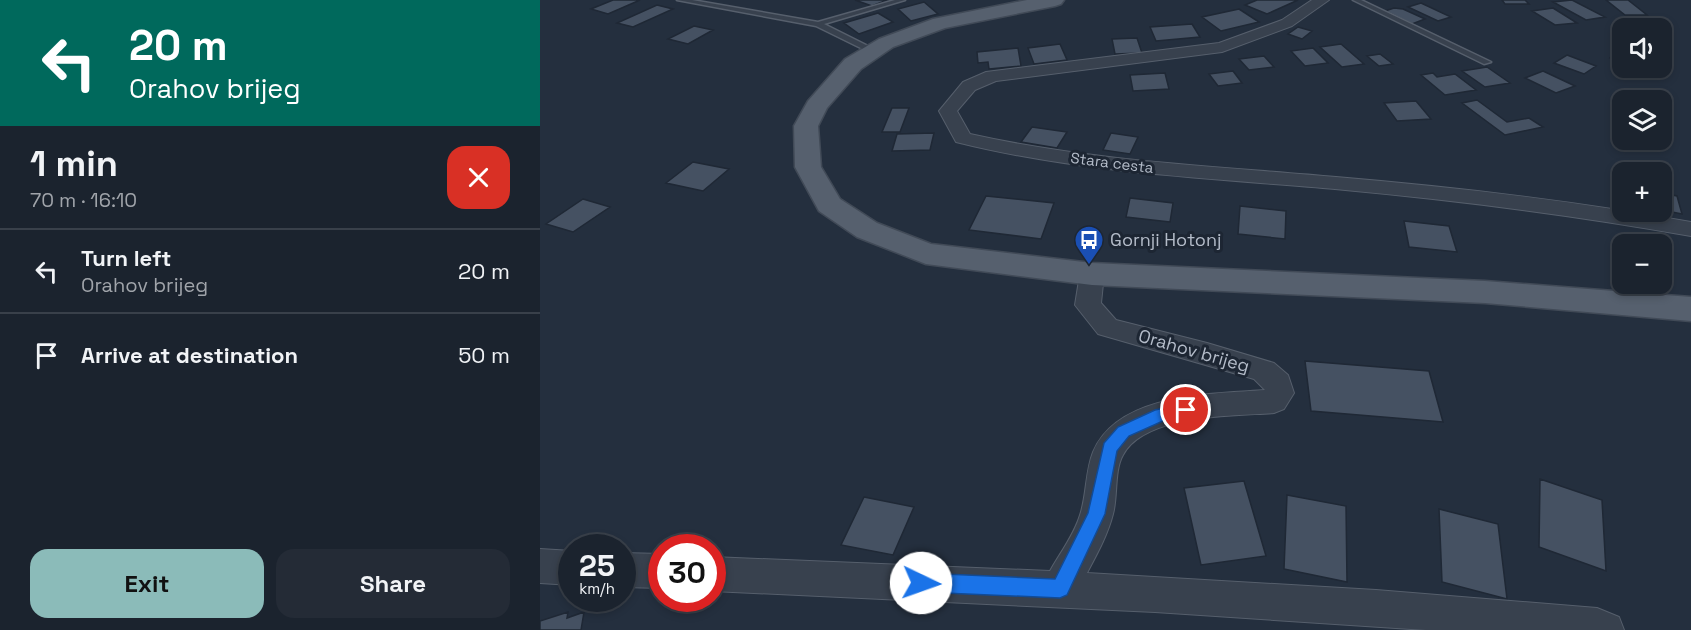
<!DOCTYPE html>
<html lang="en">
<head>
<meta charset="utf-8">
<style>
  :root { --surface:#1b232e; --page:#242b36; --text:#f1f3f6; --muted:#a0a4aa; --line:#39404a; --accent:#8bbbb9 }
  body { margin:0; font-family:"Space Grotesk",sans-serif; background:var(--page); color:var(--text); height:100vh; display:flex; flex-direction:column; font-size:22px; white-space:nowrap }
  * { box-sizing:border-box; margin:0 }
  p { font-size:20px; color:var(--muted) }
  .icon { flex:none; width:33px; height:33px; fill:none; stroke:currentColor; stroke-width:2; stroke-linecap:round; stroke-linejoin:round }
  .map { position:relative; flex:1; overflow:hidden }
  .panel { display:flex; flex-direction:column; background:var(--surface); width:540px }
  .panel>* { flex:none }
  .top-card { background:#00695c; color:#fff; overflow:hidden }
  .fabs { position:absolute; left:1072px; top:18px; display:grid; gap:12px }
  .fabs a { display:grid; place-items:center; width:60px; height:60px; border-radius:12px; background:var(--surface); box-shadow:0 3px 9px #0003,0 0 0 2px var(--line); font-size:30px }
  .speed { position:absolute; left:18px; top:534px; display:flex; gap:12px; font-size:30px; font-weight:700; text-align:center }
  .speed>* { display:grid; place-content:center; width:78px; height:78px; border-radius:50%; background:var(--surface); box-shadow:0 3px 9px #0003,0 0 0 2px var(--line); line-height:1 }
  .speed small { font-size:15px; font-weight:400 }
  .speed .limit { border:9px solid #d22; background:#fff; color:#111 }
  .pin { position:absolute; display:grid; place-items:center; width:51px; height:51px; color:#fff; margin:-26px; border:3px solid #fff; border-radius:50%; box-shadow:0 2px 6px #0007 }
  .me { position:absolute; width:66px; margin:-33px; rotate:93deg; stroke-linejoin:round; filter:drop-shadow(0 0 4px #0008) }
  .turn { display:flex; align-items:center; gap:21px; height:126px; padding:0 30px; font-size:27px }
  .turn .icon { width:78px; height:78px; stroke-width:2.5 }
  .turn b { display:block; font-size:42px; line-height:51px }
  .round { display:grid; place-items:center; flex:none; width:63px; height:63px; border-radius:18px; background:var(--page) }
  .head { display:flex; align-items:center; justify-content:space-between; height:102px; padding:0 30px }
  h1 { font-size:36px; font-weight:600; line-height:45px }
  .cta { display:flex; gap:12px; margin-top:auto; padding:12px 30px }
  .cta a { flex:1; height:69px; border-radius:18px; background:var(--accent); color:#111; font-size:24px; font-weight:600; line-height:69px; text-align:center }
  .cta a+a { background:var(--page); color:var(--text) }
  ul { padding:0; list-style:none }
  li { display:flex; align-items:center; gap:18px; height:84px; padding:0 30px; border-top:2px solid var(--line) }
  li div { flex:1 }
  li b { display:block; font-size:22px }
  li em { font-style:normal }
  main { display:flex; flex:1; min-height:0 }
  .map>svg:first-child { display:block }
</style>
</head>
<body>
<main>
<section class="panel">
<div class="top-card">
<div class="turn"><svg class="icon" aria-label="left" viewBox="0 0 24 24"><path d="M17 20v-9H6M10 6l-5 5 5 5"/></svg><div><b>20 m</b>Orahov brijeg</div></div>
</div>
<div class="head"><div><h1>1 min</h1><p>70 m · 16:10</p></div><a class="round" style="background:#d93025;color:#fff"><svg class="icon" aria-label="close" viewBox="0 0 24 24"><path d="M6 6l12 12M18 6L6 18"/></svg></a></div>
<ul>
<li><svg class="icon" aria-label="left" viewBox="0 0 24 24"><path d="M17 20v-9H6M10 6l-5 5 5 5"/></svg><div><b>Turn left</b><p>Orahov brijeg</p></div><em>20 m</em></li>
<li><svg class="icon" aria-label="arrive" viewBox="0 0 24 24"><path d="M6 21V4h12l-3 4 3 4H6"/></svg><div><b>Arrive at destination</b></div><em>50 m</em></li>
</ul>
<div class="cta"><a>Exit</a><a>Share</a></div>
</section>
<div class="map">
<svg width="1151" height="630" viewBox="0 0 1151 630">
  <rect width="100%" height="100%" fill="#242f3e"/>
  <path fill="#455162" stroke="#1f2835" stroke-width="1.5" d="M73 0H100L68 14 51 9Z
    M315 0H347L332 6Z
    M717 0H758L727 14 705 5Z
    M962 0H985L989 4H965Z
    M1032 0 1065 17 1046 20 1013 2Z
    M1066 0H1088L1107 15H1085Z
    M384 2 398 14 371 21 358 9Z
    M881 3 911 17 898 21 868 7Z
    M117 5 133 9 93 27 77 23Z
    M854 8 863 9 885 19 872 24 845 11Z
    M1013 8 1037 23 1015 25 992 11Z
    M699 9 719 22 681 31 662 17Z
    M338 13 353 22 319 34 304 23Z
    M652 24 660 37 616 41 610 27Z
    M154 26 173 30 148 44 128 39Z
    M758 27 772 31 762 39 748 34Z
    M597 38 602 53 575 54 572 39Z
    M520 44 527 60 494 64 488 48Z
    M801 44 824 64 802 67 780 47Z
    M1081 46 1083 62 1070 58Z
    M478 48 481 66 449 69 448 62 438 63 437 52Z
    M773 48 788 63 765 66 751 51Z
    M840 54 853 64 839 66 827 56Z
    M1027 55 1056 66 1044 74 1014 63Z
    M724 56 734 67 709 70 699 59Z
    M947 67 970 83 945 87 922 71Z
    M693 71 702 83 678 86 669 74Z
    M1003 71 1035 86 1016 93 985 78Z
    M625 73 629 89 593 91 590 75Z
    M893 73 897 77 915 74 936 90 905 95 881 75Z
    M937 100 967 122 989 118 1003 127 965 135 922 103Z
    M876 101 891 119 857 121 844 103Z
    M352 108H369L360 132H342Z
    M492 127 527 132 517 148 481 142Z
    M394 133 390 150 352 151 357 134Z
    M571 133 598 137 590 154 563 150Z
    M153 162 189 169 163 191 126 183Z
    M1122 193 1137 196 1142 214 1122 210Z
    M446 196 514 203 501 239 429 230Z
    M590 198 633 203 630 222 586 217Z
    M43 199 70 207 33 232 6 224Z
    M700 206 746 211 745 239 698 234Z
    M864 221 909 226 917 252 869 247Z
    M765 361 889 371 903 422 771 411Z
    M1000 479 1062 500 1066 571 999 547Z
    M704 481 726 556 661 565 644 488Z
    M747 495 806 506 807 582 744 569Z
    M324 497 374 507 353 555 301 545Z
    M899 509 958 524 967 599 902 582Z
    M28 612 27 618 44 612 41 630H0V621Z"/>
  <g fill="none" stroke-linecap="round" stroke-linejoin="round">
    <g stroke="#565f6c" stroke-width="3">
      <path id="service" d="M137 0H152L278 22 355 0H365L284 24 336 50 337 52 333 54 276 26Z
        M813 0H821L951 62 944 64Z"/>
    </g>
    <g stroke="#565f6c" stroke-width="2">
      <path id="minor" d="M772 0H789L752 26 682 52 456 81 435 90 417 111 430 134C550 161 673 166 796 177 915 187 1034 201 1151 222V236C1033 215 914 200 795 189 668 178 540 173 416 142L399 111 423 82 446 72 679 43 742 20Z
        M552 266 560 268 564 274 561 303 576 320 667 343 734 363 748 375 754 393 744 409 734 413C694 416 605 414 583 455 574 471 578 496 573 514 568 534 557 554 547 573L836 590 1057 608 1079 617 1084 630H886L615 612 172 591V557L510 571C520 553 534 535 540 515 547 494 545 472 553 452 578 393 671 394 725 390L714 379 558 334 535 305 540 274 544 268Z
        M0 549 32 551V585L0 583Z
        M82 553 122 554V588L82 587Z"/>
    </g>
    <g stroke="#414a57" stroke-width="3">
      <path id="primary" d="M487 0H524L521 4 515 6 405 28 353 47 321 69 287 108 278 126 281 167 300 199 337 223 391 244 552 263 945 281 1151 297V321L945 303 552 285 386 264 317 237 279 211 255 167 254 126 268 101 305 59 339 39 393 19Z"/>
    </g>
    <use href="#service" fill="#38414e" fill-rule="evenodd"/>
    <use href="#minor" fill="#38414e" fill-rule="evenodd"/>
    <use href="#primary" fill="#56606e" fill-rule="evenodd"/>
  </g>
  <path fill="#1a73e8" stroke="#114b97" stroke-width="1.5" d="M646 403 652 405 654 410 652 414 623 421 589 436 577 451 565 514 527 595 520 598 381 592 375 589 372 583 375 576 381 573 515 579 548 513 564 443 578 427 615 410Z"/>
  <defs>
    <g id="bus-pin" transform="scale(1.5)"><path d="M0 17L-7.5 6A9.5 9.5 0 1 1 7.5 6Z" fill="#1a4fb4" stroke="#1d2633"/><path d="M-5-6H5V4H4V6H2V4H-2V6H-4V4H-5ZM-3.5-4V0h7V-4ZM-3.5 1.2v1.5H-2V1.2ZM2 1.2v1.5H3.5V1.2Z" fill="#fff"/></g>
  </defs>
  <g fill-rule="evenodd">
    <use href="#bus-pin" x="549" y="240"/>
  </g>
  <g text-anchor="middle" stroke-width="6" stroke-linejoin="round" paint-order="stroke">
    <g font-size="15" fill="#b4bcc9" stroke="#1d2633">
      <text transform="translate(572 163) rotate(7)" y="5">Stara cesta</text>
    </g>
    <g font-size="18" fill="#b4bcc9" stroke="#1d2633" text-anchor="start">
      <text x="570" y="246">Gornji Hotonj</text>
    </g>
    <g font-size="18" fill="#b4bcc9" stroke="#1d2633">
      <text transform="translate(654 351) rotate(16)" y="6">Orahov brijeg</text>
    </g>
  </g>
</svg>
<div class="fabs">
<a><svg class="icon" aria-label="sound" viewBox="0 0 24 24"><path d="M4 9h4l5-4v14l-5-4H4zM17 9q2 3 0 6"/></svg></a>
<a><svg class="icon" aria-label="layers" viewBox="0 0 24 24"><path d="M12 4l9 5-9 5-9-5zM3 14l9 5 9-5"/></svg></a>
<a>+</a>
<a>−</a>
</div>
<div class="speed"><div>25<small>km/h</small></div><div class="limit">30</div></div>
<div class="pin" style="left:646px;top:410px;background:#d93025"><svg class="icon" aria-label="arrive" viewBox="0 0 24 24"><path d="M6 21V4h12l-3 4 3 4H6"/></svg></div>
<svg class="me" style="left:381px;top:583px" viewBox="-20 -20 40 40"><circle r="19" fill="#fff"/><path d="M0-13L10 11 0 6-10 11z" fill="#1a73e8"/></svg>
</div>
</main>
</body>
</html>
